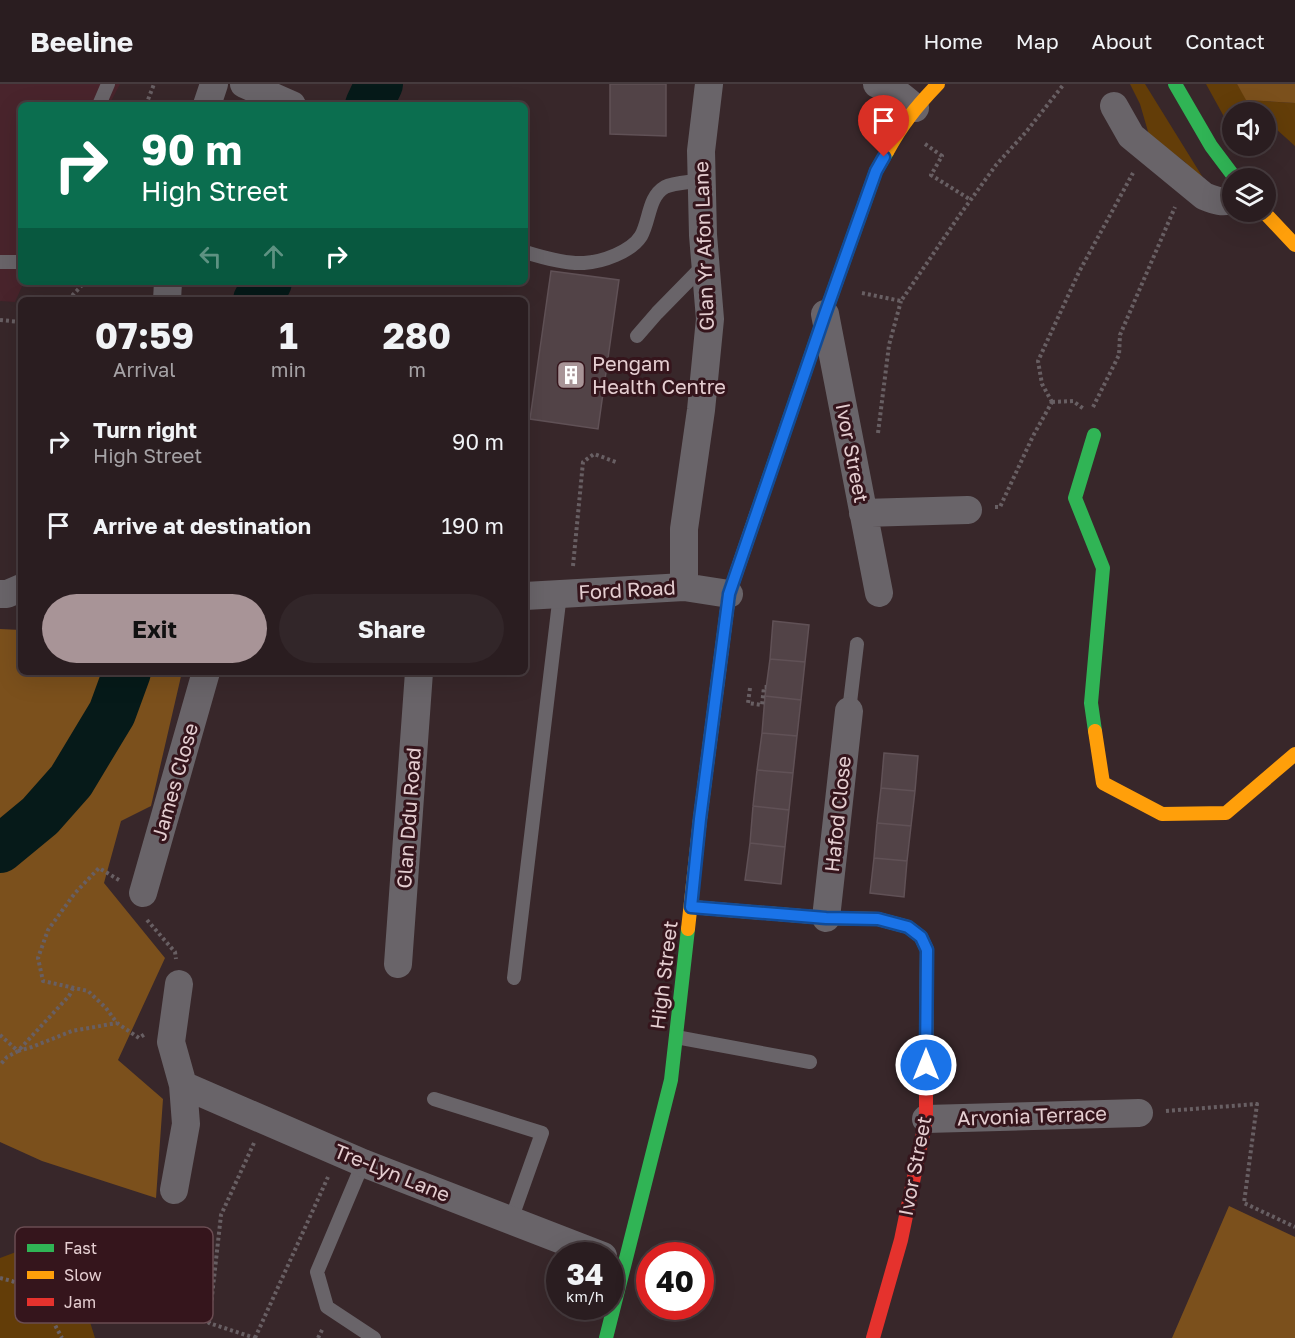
<!DOCTYPE html>
<html lang="en">
<head>
<meta charset="utf-8">
<style>
  :root { --surface:#2a1d20; --page:#322629; --text:#f1f3f6; --muted:#a5a2a5; --line:#463b3e; --accent:#a89497 }
  body { margin:0; font-family:"Golos Text",sans-serif; background:var(--page); color:var(--text); height:100vh; display:flex; flex-direction:column; font-size:22px; white-space:nowrap }
  * { box-sizing:border-box; margin:0 }
  p { font-size:20px; color:var(--muted) }
  .icon { flex:none; width:33px; height:33px; fill:none; stroke:currentColor; stroke-width:2; stroke-linecap:round; stroke-linejoin:round }
  .map { position:relative; flex:1; overflow:hidden }
  .sheet { position:absolute; left:18px; top:213px; width:510px; height:378px; display:flex; flex-direction:column; background:var(--surface); border-radius:9px; box-shadow:0 6px 24px #0002,0 0 0 2px var(--line) }
  .sheet>* { flex:none }
  .banner { position:absolute; left:18px; top:18px; width:510px; height:183px; border-radius:9px; box-shadow:0 6px 24px #0002,0 0 0 2px var(--line); background:#0b6e4f; color:#fff; overflow:hidden }
  .controls { position:absolute; left:1222px; top:18px; display:grid; gap:12px }
  .controls a { display:grid; place-items:center; width:54px; height:54px; border-radius:50%; background:var(--surface); box-shadow:0 6px 24px #0002,0 0 0 2px var(--line); font-size:30px }
  .speed { position:absolute; left:546px; top:1158px; display:flex; gap:12px; font-size:30px; font-weight:700; text-align:center }
  .speed>* { display:grid; place-content:center; width:78px; height:78px; border-radius:50%; background:var(--surface); box-shadow:0 6px 24px #0002,0 0 0 2px var(--line); line-height:1 }
  .speed small { font-size:15px; font-weight:400 }
  .speed .limit { border:9px solid #d22; background:#fff; color:#111 }
  .pin { position:absolute; display:grid; place-items:center; width:51px; height:51px; color:#fff; margin:-62px -26px; border-radius:50% 50% 50% 0; rotate:-45deg; box-shadow:0 0 6px #0007 }
  .pin .icon { rotate:45deg }
  .me { position:absolute; width:66px; margin:-33px; rotate:0deg; stroke-linejoin:round; filter:drop-shadow(0 0 4px #0008) }
  .turn { display:flex; align-items:center; gap:21px; height:126px; padding:0 24px; font-size:27px }
  .turn .icon { width:78px; height:78px; stroke-width:2.5 }
  .turn b { display:block; font-size:42px; line-height:51px }
  .lanes { display:flex; align-items:center; height:57px; padding:0 24px; background:#0003; justify-content:center; gap:30px; direction:ltr }
  .lanes .off { opacity:.35 }
  .eta { display:flex; justify-content:space-evenly; align-items:center; height:102px; text-align:center }
  .eta b { font-size:36px; font-weight:700; line-height:42px }
  .button { display:flex; gap:12px; margin-top:auto; padding:12px 24px }
  .button a { flex:1; height:69px; border-radius:36px; background:var(--accent); color:#111; font-size:24px; font-weight:700; line-height:69px; text-align:center }
  .button a+a { background:var(--page); color:var(--text) }
  ul { padding:0; list-style:none }
  li { display:flex; align-items:center; gap:18px; height:84px; padding:0 24px }
  li div { flex:1 }
  li b { display:block; font-size:22px }
  li em { font-style:normal }
  header { display:flex; align-items:center; gap:36px; box-sizing:border-box; height:84px; padding:0 30px; background:var(--surface); border-bottom:2px solid var(--line) }
  header strong { font-size:28px }
  nav { display:flex; gap:33px; margin-inline-start:auto; font-size:21px }
  .map>svg:first-child { display:block }
</style>
</head>
<body>
<header>
<strong>Beeline</strong>
<nav><a>Home</a><a>Map</a><a>About</a><a>Contact</a></nav>
</header>
<div class="map">
<svg width="1295" height="1254" viewBox="0 0 1295 1254">
  <rect width="100%" height="100%" fill="#38272a"/>
  <path fill="#49242c" d="M0 0H120L109 21H21V198H24L15 218 0 217Z"/>
  <path fill="#633d08" d="M1130 0H1145L1210 105 1203 100 1185 78 1149 51 1140 20Z
    M1206 0H1237L1247 16 1295 19V62L1275 44 1266 54V28H1233V49Z
    M16 1168 40 1186 90 1238 95 1254H0V1174Z"/>
  <path fill="#7b501c" d="M1237 0H1295V19L1246 16Z
    M0 545 21 546V588H182L151 722 121 737 104 799 165 874 118 976 163 1015 156 1114 42 1077 0 1058Z
    M1229 1122 1295 1153V1254H1172Z"/>
  <g fill="none" stroke-linecap="round" stroke-linejoin="round">
    <path stroke="#061a19" stroke-width="48" d="M369 21 379 0
      M257 216 268 198
      M0 765 40 732 71 697 112 629 127 588"/>
  </g>
  <path fill="#524347" stroke="#605156" stroke-width="1.5" d="M610 0H666V52L610 50Z
    M551 187 619 196 598 345 530 335Z
    M773 537 809 541 805 578 770 575Z
    M770 575 805 578 801 616 765 612Z
    M765 612 801 616 797 652 762 649Z
    M762 649 797 652 793 689 757 686Z
    M884 669 918 672 915 707 881 704Z
    M757 686 793 689 789 726 753 722Z
    M881 704 915 707 911 742 877 739Z
    M753 722 789 726 785 763 750 759Z
    M877 739 911 742 907 777 874 774Z
    M750 759 785 763 781 800 745 796Z
    M874 774 907 777 904 813 870 809Z"/>
  <g fill="none" stroke-linecap="round" stroke-linejoin="round">
    <path stroke="#685f63" stroke-width="4" stroke-dasharray="3 3" stroke-linecap="butt" d="M146 21 154 0
      M925 60 942 72 931 91 971 116
      M862 209 901 217 959 132 996 81 1026 48 1064 0
      M68 216 85 198
      M0 236 21 238
      M1052 318 1073 317 1084 325
      M1052 318 1042 300 1038 277 1079 188 1133 89
      M1093 323 1119 271 1120 251 1175 123
      M878 349 889 261 901 217
      M995 423H1000L1033 352 1052 318
      M573 482 583 378 594 370 616 378
      M750 604 748 619 762 621 764 603H766
      M119 796 99 784 75 809 48 846 38 874 43 897 88 907 106 924 117 939 139 954 145 950
      M147 836 175 868 176 875
      M73 904 69 912 18 967 32 963 72 947 117 939
      M0 951 18 967 7 973 0 981
      M1166 1027 1257 1020 1244 1119 1295 1143
      M254 1059 221 1131 209 1239 255 1254
      M0 1194 12 1197 43 1214 56 1243 62 1254
      M255 1254 328 1093
      M318 1254 323 1244"/>
    <path stroke="#696469" stroke-width="14" d="M99 21 108 0
      M525 168C541 173 568 180 584 179 602 178 631 168 641 152 650 136 648 113 665 103 673 99 692 98 702 96
      M0 178H21
      M637 252 657 229 704 181
      M849 627 857 560
      M514 894 560 510
      M676 953 810 978
      M434 1015 542 1049 511 1136
      M363 1079 317 1188 327 1223 374 1254"/>
    <path stroke="#696469" stroke-width="28" d="M244 0 292 21
      M877 0C891 3 904 14 915 24
      M207 21 214 0
      M1114 22 1131 52 1204 112C1214 116 1223 120 1233 115
      M167 216 168 198
      M825 230 879 509
      M863 429 968 426
      M684 503V445L701 326 710 235 703 151 701 67 709 0
      M0 510H7L21 504
      M525 512 684 503 729 510
      M143 809 206 588
      M826 834 849 627
      M398 880 419 588
      M183 1001 363 1079 603 1172
      M926 1035 1139 1029
      M174 1106 186 1040 183 1001 171 958 179 900"/>
    <path stroke="#30b455" stroke-width="14" d="M1175 0 1211 62 1235 94
      M1094 351 1075 414 1103 484 1091 619 1095 647
      M757 428 825 230 876 87 887 68
      M606 1254 671 996 688 845"/>
    <path stroke="#ff9f0a" stroke-width="14" d="M887 68C902 40 916 23 938 0
      M1264 128 1295 161
      M1095 647 1103 699 1162 730 1226 729 1295 670
      M691 823 826 834 878 835 908 843 921 853 927 866 926 989
      M688 845 700 735 729 510 757 428"/>
    <path stroke="#e5322d" stroke-width="14" d="M873 1254 901 1156 926 1035V989"/>
  </g>
  <g fill="none" stroke-linecap="round" stroke-linejoin="round">
    <g stroke="#114b97" stroke-width="15">
      <path id="route" d="M884 73 876 87 825 230 729 510 700 735 691 823 826 834 878 835 908 843 921 853 927 866 926 981"/>
    </g>
    <use href="#route" stroke="#1a73e8" stroke-width="10"/>
  </g>
  <defs>
    <g id="building-square" transform="scale(1.5)"><rect x="-9" y="-9" width="18" height="18" rx="4" fill="#a89497" stroke="#35151c"/><path d="M-4-6H4V6H1V3H-1V6H-4ZM-2.5-4.3h1.7v1.8h-1.7ZM.8-4.3h1.7v1.8H.8ZM-2.5-1h1.7V.8h-1.7ZM.8-1h1.7V.8H.8Z" fill="#fff"/></g>
  </defs>
  <g fill-rule="evenodd">
    <use href="#building-square" x="571" y="291"/>
  </g>
  <g text-anchor="middle" stroke-width="6" stroke-linejoin="round" paint-order="stroke">
    <g font-size="20" fill="#e5ced1" stroke="#35151c">
      <text transform="translate(704 162) rotate(-92)" y="7">Glan Yr Afon Lane</text>
      <text transform="translate(852 369) rotate(79)" y="7">Ivor Street</text>
      <text transform="translate(627 506) rotate(-3)" y="7">Ford Road</text>
      <text transform="translate(175 698) rotate(-74)" y="7">James Close</text>
      <text transform="translate(838 730) rotate(-84)" y="7">Hafod Close</text>
      <text transform="translate(409 734) rotate(-86)" y="7">Glan Ddu Road</text>
      <text transform="translate(664 891) rotate(-83)" y="7">High Street</text>
      <text transform="translate(1032 1032) rotate(-2)" y="7">Arvonia Terrace</text>
      <text transform="translate(915 1082) rotate(-79)" y="7">Ivor Street</text>
      <text transform="translate(392 1089) rotate(22)" y="7">Tre-Lyn Lane</text>
    </g>
    <g font-size="20" fill="#e5ced1" stroke="#35151c" text-anchor="start">
      <text x="592" y="287">Pengam<tspan x="592" dy="23">Health Centre</tspan></text>
    </g>
  </g>
  <rect x="15" y="1143" width="198" height="96" rx="9" fill="#35151c" stroke="#6a4c52" stroke-width="1.5"/>
  <rect x="27" y="1160" width="27" height="8" fill="#30b455"/>
  <rect x="27" y="1187" width="27" height="8" fill="#ff9f0a"/>
  <rect x="27" y="1214" width="27" height="8" fill="#e5322d"/>
  <g font-size="16" fill="#e5ced1">
    <text x="64" y="1170">Fast</text>
    <text x="64" y="1197">Slow</text>
    <text x="64" y="1224">Jam</text>
  </g>
</svg>
<div class="controls">
<a><svg class="icon" aria-label="sound" viewBox="0 0 24 24"><path d="M4 9h4l5-4v14l-5-4H4zM17 9q2 3 0 6"/></svg></a>
<a><svg class="icon" aria-label="layers" viewBox="0 0 24 24"><path d="M12 4l9 5-9 5-9-5zM3 14l9 5 9-5"/></svg></a>
</div>
<div class="speed"><div>34<small>km/h</small></div><div class="limit">40</div></div>
<div class="pin" style="left:884px;top:73px;background:#d93025"><svg class="icon" aria-label="arrive" viewBox="0 0 24 24"><path d="M6 21V4h12l-3 4 3 4H6"/></svg></div>
<svg class="me" style="left:926px;top:981px" viewBox="-20 -20 40 40"><circle r="17" fill="#1a73e8" stroke="#fff" stroke-width="3"/><path d="M0-11L8 9 0 5-8 9z" fill="#fff"/></svg>
<div class="banner">
<div class="turn"><svg class="icon" aria-label="right" viewBox="0 0 24 24"><path d="M7 20v-9h11M14 6l5 5-5 5"/></svg><div><b>90 m</b>High Street</div></div>
<div class="lanes"><svg class="icon off" aria-label="left" viewBox="0 0 24 24"><path d="M17 20v-9H6M10 6l-5 5 5 5"/></svg><svg class="icon off" aria-label="ahead" viewBox="0 0 24 24"><path d="M12 20V5M6 11l6-6 6 6"/></svg><svg class="icon" aria-label="right" viewBox="0 0 24 24"><path d="M7 20v-9h11M14 6l5 5-5 5"/></svg></div>
</div>
<section class="sheet">
<div class="eta">
<div><b>07:59</b><p>Arrival</p></div>
<div><b>1</b><p>min</p></div>
<div><b>280</b><p>m</p></div>
</div>
<ul>
<li><svg class="icon" aria-label="right" viewBox="0 0 24 24"><path d="M7 20v-9h11M14 6l5 5-5 5"/></svg><div><b>Turn right</b><p>High Street</p></div><em>90 m</em></li>
<li><svg class="icon" aria-label="arrive" viewBox="0 0 24 24"><path d="M6 21V4h12l-3 4 3 4H6"/></svg><div><b>Arrive at destination</b></div><em>190 m</em></li>
</ul>
<div class="button"><a>Exit</a><a>Share</a></div>
</section>
</div>
</body>
</html>
